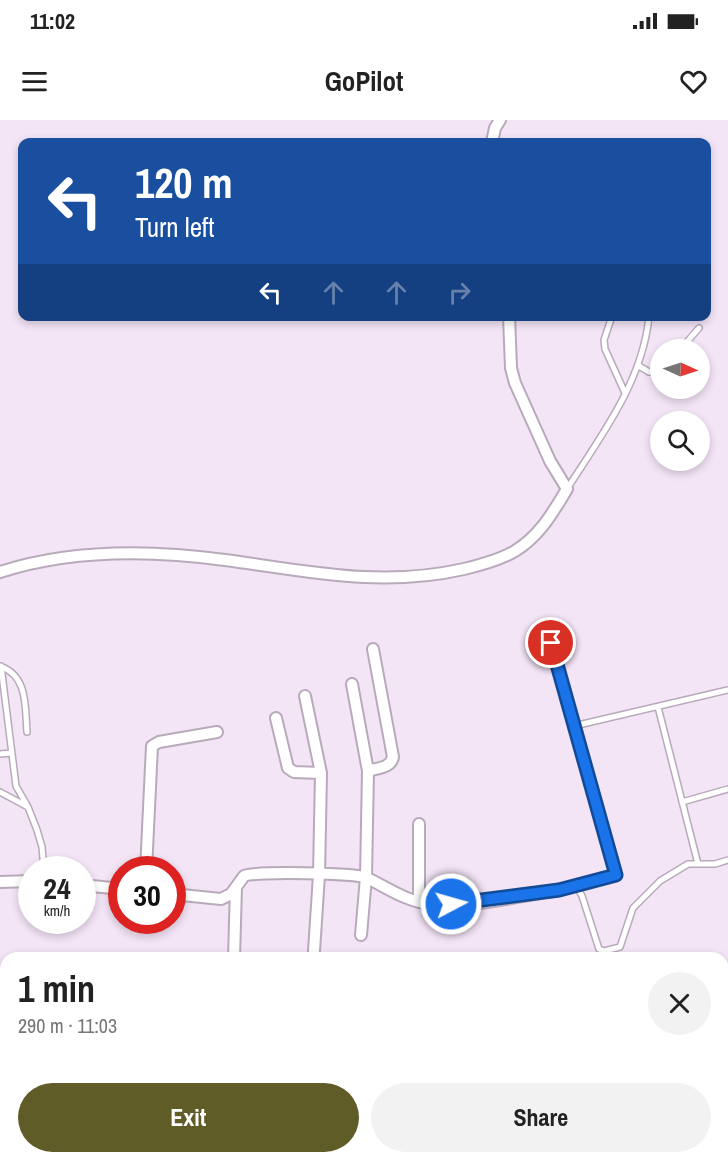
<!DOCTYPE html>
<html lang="en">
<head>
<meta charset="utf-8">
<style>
  :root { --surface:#fff; --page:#f2f2f2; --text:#222; --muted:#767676; --accent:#605c28 }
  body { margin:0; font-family:"Archivo Narrow",sans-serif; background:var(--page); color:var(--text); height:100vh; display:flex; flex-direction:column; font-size:22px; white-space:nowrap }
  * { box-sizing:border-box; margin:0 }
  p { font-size:20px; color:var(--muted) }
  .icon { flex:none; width:33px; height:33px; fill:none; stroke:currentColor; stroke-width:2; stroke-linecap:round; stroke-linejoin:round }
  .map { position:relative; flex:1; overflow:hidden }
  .sheet { position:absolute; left:0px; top:832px; width:729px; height:212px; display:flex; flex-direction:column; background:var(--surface); border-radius:18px 18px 0 0; box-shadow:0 3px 9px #0003 }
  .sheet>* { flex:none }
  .hud { position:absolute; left:18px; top:18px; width:693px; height:183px; border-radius:12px; box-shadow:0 3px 9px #0003; background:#1a4fa0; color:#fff; overflow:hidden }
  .needle { width:39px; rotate:93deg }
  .tools { position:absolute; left:650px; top:219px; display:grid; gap:12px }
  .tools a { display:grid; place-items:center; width:60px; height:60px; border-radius:50%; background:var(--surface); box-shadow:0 3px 9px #0003; font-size:30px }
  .speed { position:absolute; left:18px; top:736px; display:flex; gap:12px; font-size:30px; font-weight:700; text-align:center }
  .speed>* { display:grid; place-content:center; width:78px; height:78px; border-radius:50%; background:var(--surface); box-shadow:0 3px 9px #0003; line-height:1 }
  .speed small { font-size:15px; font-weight:400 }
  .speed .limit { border:9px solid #d22; background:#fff; color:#111 }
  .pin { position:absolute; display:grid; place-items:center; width:51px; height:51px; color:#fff; margin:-26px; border:3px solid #fff; border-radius:50%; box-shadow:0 2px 6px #0007 }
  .me { position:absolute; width:66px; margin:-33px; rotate:84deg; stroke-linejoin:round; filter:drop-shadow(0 0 4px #0008) }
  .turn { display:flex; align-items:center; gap:21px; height:126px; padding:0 18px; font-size:27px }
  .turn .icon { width:78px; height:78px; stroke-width:2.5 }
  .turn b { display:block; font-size:42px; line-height:51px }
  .lanes { display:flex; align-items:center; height:57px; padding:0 18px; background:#0003; justify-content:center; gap:30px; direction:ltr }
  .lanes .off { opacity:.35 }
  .round { display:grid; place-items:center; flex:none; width:63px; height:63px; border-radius:32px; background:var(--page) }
  .summary { display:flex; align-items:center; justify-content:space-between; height:102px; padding:0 18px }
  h1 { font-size:36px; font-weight:700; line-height:45px }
  .primary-button { display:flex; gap:12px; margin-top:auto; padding:12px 18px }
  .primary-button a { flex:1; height:69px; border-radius:36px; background:var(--accent); color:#fff; font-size:24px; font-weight:700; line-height:69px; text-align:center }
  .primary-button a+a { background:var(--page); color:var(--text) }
  .status { display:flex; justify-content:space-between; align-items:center; height:42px; padding:0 30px; background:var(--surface); direction:ltr }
  .status svg { height:16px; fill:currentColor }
  header { display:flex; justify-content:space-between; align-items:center; height:78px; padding:0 18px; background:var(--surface); font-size:27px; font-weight:700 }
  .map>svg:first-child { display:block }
</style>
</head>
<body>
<div class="status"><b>11:02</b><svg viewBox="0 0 49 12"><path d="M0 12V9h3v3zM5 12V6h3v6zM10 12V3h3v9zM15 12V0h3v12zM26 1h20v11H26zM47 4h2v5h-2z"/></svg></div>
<header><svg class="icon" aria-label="menu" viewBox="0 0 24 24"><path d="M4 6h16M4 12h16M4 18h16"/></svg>GoPilot<svg class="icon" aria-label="heart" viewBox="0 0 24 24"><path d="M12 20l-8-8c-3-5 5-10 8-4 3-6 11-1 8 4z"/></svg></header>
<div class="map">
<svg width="728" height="1043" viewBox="0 0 728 1043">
  <rect width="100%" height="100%" fill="#f3e4f6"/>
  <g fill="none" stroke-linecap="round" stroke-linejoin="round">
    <g stroke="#b8aabb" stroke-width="8">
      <path id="lane" d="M612 196 604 220 605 229 625 273
        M680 230 699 208
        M639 246 649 252H660
        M567 369C601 316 643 261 649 196
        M551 523 616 755 577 767
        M0 546C28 556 25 586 27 612
        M1 546 16 666 28 687 37 710 42 727 44 750
        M658 587 698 744
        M574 606 728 570
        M0 634 11 633
        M0 672 28 687
        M682 682 728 669
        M559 770 577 767 582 776 599 829 604 831 620 827 633 788 660 761 688 744H715L728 740
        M723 962 728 961
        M627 1038 631 1043
        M650 1038 655 1043
        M187 1043 197 1038
        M538 1043 544 1038
        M637 1043 645 1038"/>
    </g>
    <g stroke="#b8aabb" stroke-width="14">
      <path id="street" d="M492 22 495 8 500 0
        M0 452C71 429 152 430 225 440 308 451 380 468 464 449 481 445 500 440 515 431 540 416 553 392 567 369L550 341 515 263 511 248 509 196
        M352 564 368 651 366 757 361 815
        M305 576 321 653 319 755 314 831
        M276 598 288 648 294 652 321 653
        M368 651C377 648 391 648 393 637L373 529
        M146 750 152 626 159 622 217 612
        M0 762 32 761
        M82 765 122 769
        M172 774 221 779 231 774 244 756C253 751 357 753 367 758 388 768 407 782 431 784 473 788 518 776 559 770
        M419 782V704
        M234 838 236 767
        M0 1026 6 1022"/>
    </g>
    <g stroke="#b8aabb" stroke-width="21">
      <path id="highway" d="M0 867 6 871
        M235 1038 242 1043"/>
    </g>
    <use href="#lane" stroke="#fff" stroke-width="5"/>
    <use href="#street" stroke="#fff" stroke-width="10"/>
    <use href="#highway" stroke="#fff" stroke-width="18"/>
  </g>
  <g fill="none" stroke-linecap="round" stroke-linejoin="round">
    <g stroke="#114b97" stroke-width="15">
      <path id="route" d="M451 784 559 770 616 755 551 523"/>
    </g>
    <use href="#route" stroke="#1a73e8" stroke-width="10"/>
  </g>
</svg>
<div class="tools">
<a><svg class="needle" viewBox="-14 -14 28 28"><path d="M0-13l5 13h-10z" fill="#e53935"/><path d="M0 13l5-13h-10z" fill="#767676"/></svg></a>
<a><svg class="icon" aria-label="search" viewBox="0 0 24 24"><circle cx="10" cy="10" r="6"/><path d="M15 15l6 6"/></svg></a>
</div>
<div class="speed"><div>24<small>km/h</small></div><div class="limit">30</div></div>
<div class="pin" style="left:551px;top:523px;background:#d93025"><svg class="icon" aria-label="arrive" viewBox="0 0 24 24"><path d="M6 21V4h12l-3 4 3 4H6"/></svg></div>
<svg class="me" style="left:451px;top:784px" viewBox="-20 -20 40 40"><circle r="17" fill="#1a73e8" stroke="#fff" stroke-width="3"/><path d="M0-11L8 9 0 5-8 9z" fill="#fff"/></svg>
<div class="hud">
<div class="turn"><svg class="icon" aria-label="left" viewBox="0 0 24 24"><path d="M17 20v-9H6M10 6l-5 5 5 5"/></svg><div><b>120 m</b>Turn left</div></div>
<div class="lanes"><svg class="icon" aria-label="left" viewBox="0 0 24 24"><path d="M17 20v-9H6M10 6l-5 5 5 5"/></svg><svg class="icon off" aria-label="ahead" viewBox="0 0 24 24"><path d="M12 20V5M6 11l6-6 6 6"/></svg><svg class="icon off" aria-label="ahead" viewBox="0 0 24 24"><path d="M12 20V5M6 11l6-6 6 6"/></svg><svg class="icon off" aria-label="right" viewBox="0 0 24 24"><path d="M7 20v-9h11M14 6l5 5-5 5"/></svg></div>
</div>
<section class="sheet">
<div class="summary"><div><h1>1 min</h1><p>290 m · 11:03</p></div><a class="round"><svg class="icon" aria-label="close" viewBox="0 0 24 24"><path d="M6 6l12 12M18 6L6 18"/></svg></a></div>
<div class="primary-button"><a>Exit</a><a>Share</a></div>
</section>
</div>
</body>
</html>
